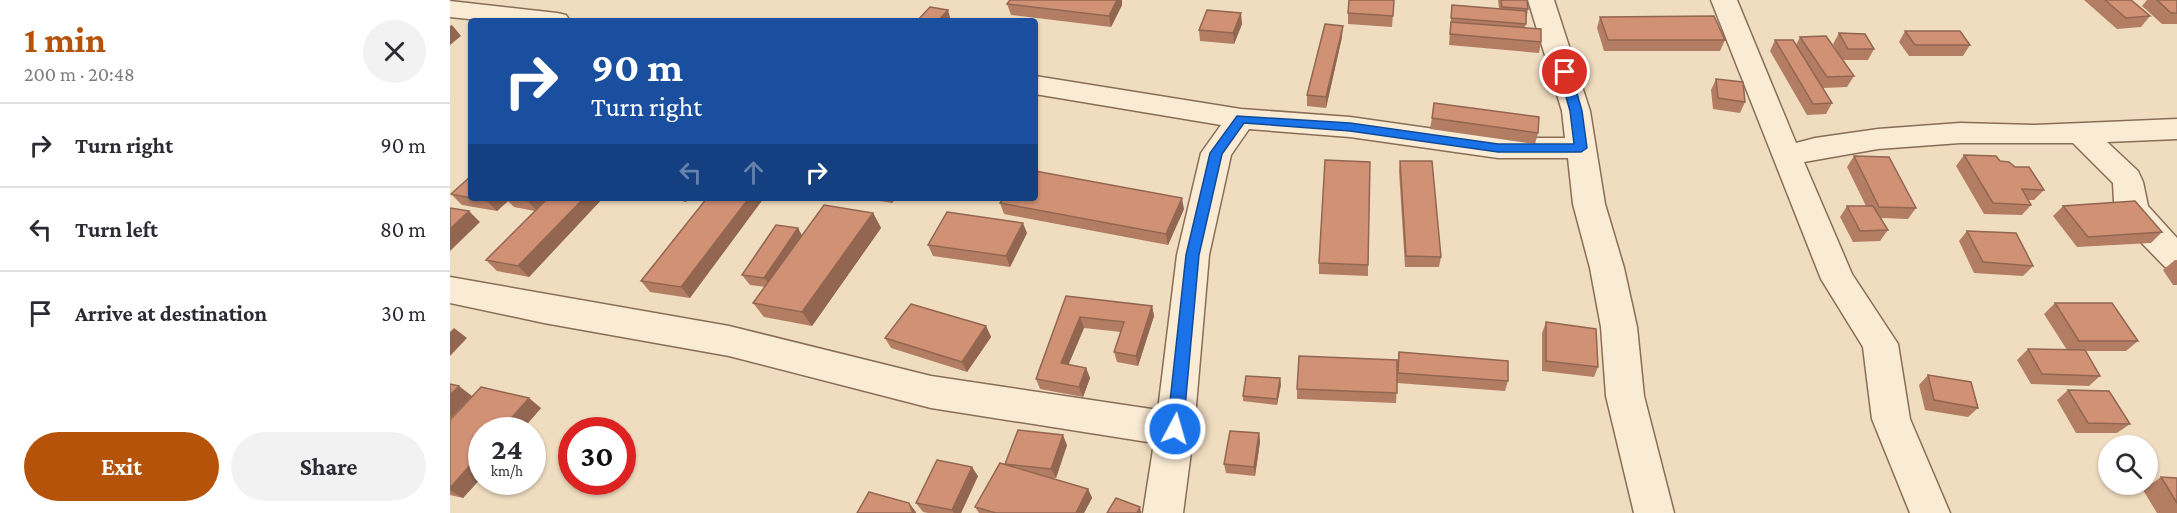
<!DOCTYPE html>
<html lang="en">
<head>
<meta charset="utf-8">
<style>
  :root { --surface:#fff; --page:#f2f2f3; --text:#2b2b33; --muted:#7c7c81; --line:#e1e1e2; --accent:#b45309 }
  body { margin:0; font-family:"Crimson Pro",serif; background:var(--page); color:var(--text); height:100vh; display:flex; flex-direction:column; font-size:22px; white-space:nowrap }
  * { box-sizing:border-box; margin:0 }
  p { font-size:20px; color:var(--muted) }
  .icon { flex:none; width:33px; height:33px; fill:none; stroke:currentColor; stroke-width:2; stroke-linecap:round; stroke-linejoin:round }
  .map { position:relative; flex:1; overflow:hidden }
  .panel { display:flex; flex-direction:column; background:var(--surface); width:450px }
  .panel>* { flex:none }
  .banner { position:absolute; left:18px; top:18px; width:570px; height:183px; border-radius:6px; box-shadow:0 2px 4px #0004; background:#1a4fa0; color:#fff; overflow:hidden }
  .controls { position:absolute; left:1648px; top:435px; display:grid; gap:12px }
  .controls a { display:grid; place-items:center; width:60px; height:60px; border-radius:50%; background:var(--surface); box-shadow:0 2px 4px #0004; font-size:30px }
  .speed { position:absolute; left:18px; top:417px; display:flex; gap:12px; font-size:30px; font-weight:700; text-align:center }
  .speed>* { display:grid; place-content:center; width:78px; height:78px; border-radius:50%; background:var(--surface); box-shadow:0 2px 4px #0004; line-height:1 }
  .speed small { font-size:15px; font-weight:400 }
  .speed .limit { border:9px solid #d22; background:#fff; color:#111 }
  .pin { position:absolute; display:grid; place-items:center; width:51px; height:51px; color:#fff; margin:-26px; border:3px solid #fff; border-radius:50%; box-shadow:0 2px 6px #0007 }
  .me { position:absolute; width:66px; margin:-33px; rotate:6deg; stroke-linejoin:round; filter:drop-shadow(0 0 4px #0008) }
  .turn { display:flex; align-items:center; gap:21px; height:126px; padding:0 24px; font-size:27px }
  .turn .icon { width:78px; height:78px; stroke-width:2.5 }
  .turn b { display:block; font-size:42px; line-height:51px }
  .lanes { display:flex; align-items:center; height:57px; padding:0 24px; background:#0003; justify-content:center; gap:30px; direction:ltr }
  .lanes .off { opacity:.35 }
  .round { display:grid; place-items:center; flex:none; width:63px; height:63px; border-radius:32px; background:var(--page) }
  .head { display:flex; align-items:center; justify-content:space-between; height:102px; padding:0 24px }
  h1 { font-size:36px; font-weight:700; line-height:45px; color:var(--accent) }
  .button { display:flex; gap:12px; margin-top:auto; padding:12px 24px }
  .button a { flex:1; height:69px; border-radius:36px; background:var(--accent); color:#fff; font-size:24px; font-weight:700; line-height:69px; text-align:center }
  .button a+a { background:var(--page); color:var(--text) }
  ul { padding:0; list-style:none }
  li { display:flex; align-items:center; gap:18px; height:84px; padding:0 24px; border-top:2px solid var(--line) }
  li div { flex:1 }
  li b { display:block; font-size:22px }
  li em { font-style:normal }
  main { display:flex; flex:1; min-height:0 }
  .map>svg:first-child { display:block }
</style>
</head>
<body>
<main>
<section class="panel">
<div class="head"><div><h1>1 min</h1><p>200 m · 20:48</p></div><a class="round"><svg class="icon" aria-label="close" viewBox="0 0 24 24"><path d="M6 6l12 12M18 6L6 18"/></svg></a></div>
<ul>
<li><svg class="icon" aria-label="right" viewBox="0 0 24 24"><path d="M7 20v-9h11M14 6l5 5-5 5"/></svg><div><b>Turn right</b></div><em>90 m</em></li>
<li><svg class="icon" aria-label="left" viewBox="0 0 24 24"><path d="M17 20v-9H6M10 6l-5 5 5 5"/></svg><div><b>Turn left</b></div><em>80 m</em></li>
<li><svg class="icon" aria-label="arrive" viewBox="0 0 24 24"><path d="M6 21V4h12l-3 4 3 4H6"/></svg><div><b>Arrive at destination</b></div><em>30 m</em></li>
</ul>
<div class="button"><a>Exit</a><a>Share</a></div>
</section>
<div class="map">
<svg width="1727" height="513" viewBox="0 0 1727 513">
  <rect width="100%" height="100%" fill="#f0ddc0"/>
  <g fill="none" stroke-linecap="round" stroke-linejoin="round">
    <g stroke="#8a6d57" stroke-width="3">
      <path id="street" d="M1078 0H1104L1140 111 1155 204 1174 268 1187 327 1194 396 1224 513H1184L1156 396 1151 327 1140 268 1123 204 1118 158H1048L900 137 799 129 781 155 759 255 744 429 733 513H693L704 443 481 408 279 356 94 323 0 303V277L279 326 481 376 708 410 727 255 751 153 771 125 585 94V76L791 109 900 117 1048 138H1115L1112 111Z
        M1261 0H1287L1346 143 1365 138 1428 129 1510 123 1585 125 1727 119V139L1657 142 1688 171 1693 182 1698 206 1727 238V271L1715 267 1683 234 1664 202 1663 183 1623 143H1510L1428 149 1354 162 1402 274 1448 344 1460 419 1500 513H1460L1422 419 1413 347 1371 279Z
        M0 1 107 13 116 15 120 21H38L0 17Z"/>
    </g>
    <use href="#street" fill="#faebd4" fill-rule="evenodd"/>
  </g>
  <path fill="#b37d64" d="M560 0H672V5L661 27 561 15 557 4Z
    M944 0 942 27 898 24V13Z
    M1048 0H1077L1078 9 1075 28 1091 42 1089 53 999 45 1002 5 1049 9Z
    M1634 0H1681L1700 16 1691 27 1667 29Z
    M1697 0H1727V24H1712L1692 6Z
    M1150 17 1275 40 1270 51H1154L1147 28Z
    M792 24 784 44 750 41 749 30Z
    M1455 31 1520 45 1513 56H1459L1449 42Z
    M1389 33 1424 49 1418 60H1392L1404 76 1397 87 1373 88 1382 103 1376 114 1357 115 1320 51 1325 40 1346 45 1350 37 1390 56 1383 44Z
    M892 37 876 108 857 106V95Z
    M1266 79 1295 102 1290 113 1263 109 1261 90Z
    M982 118 1088 133 1085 144 980 129Z
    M1514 155 1550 161 1565 167 1594 190 1584 200H1579L1581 205 1572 215 1534 214 1506 166Z
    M1404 156 1466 208 1458 219 1431 218 1438 230 1430 241 1403 242 1390 217 1397 206H1416L1397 167Z
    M950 161 991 257 989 267H955L949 171Z
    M1 194 21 198H153L79 277 47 271 36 260 85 211 64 207 58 201 47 211 12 205Z
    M219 198H239L236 202Z
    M257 198 240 298 200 292 191 281Z
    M416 198H446L442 203 417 199Z
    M550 203 734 209 718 245 554 214Z
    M1613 206 1712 232 1701 243 1627 247 1603 216Z
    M423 213 431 228 362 326 314 317 303 303 315 287 300 285 292 275 352 235Z
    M1517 231 1583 266 1573 276 1524 273 1509 241Z
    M577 233 560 267 483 256 478 245Z
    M1725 260H1727V285H1723L1713 270Z
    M869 263 918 265V276L869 274Z
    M616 296 702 306 704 316 688 366 667 362 664 352 671 332 634 328 618 365 636 368 640 378 633 397 590 389 586 379Z
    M1605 303 1688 341 1676 351H1635L1650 376 1639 386 1581 384 1567 360 1578 349 1617 350 1594 314Z
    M1096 322 1148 367 1144 377 1092 371V333Z
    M536 326 541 337 517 372 441 348 435 338Z
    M949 352 1058 381 1055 391 947 383 946 403 847 399V389L947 375Z
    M1478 375 1528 408 1518 417 1475 410 1469 385Z
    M831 384 827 405 793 401V396Z
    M1618 390 1680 424 1667 433H1626L1607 400Z
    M91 408 72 430H32V477L13 498 0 495V420Z
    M809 433 810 442 805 476 776 473 774 464Z
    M617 445 606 478H599L638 489 642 498 634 513H529L525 507 556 465 555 464Z
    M528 476 511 513H478L473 512 466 503Z
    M1711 477 1727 478V513H1707L1693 490Z"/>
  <path fill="#926651" d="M667 0H672V5L661 27 659 16Z
    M498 10 501 21H488Z
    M791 13 792 24 784 44 783 33Z
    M2 25 11 36 0 45V26Z
    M893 26 892 37 876 108V97Z
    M39 198H55L58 201 47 211 37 201Z
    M81 198H102L88 212 78 201Z
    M134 198H153L79 277 68 266Z
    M233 198H239L236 202Z
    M299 198H314L240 298 231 287Z
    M440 198H446L442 203Z
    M732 198 734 209 718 245 716 234Z
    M19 211 30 222 0 251V229Z
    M423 213 431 228 362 326 352 312Z
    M573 223 577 233 560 267 556 256Z
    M348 228 354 239 322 288 314 278Z
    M702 306 704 316 688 366 686 356Z
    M630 317 634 328 615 373 611 363Z
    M536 326 541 337 517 372 512 362Z
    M4 328 17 338 0 356V332Z
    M636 368 640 378 633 397 629 387Z
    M830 378 831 384 827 405V399Z
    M9 386 22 396 0 419V395Z
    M79 398 91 408 72 430H51Z
    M809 433 810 442 805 476 804 467Z
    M613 435 617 445 606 478 601 469Z
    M32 452V477L13 498 0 490V488Z
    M522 467 528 476 511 513H504L502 510Z
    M638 489 642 498 634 513H626Z
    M459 503 466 512V513H463Z
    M690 507 691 512V513H687Z"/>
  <path fill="#d09174" stroke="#926651" stroke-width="1.5" d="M560 0H667L659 16 557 4Z
    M899 0H944L943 16 898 13Z
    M1051 0H1077L1078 9 1052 7Z
    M1655 0H1681L1700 16 1676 18Z
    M1707 0H1727V13H1721Z
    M1002 5 1076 11V24L1001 18Z
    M480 7 498 10 488 21H467Z
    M757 10 791 13 783 33 749 30Z
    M1264 16 1275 40H1158L1150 17Z
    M1001 22 1091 29V42L1000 34Z
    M875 24 893 26 876 97 857 95Z
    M1455 31H1510L1520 45H1465Z
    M1389 33 1415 34 1424 49H1398Z
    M1376 36 1404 76 1377 77 1350 37Z
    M1325 40H1343L1382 103 1363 104Z
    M1266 79 1293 82 1295 102 1268 98Z
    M984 103 1089 117 1088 133 982 118Z
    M1514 155 1546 156 1550 161 1559 162 1565 167H1579L1594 190 1572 189 1581 205 1543 203Z
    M1404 156 1439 157 1466 208 1429 207Z
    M875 160 920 162 918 265 869 263Z
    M950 161H982L991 257 956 256Z
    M585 171 732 198 716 234 550 203 553 198H585Z
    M21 176V198L1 194Z
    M23 198H39L37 201Z
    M62 198H81L78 201Z
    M98 198H134L68 266 36 260Z
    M257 198H299L231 287 191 281Z
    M1685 201 1712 232 1638 237 1613 206Z
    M374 205 423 213 352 312 303 303Z
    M1397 206H1423L1438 230 1410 231Z
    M0 208 19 211 0 229Z
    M497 212 573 223 556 256 478 245Z
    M326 225 348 228 314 278 292 275Z
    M1517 231 1566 233 1583 266 1533 262Z
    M616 296 702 306 686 356 664 352 674 322 630 317 611 363 636 368 629 387 586 379Z
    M1605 303H1662L1688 341H1629Z
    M461 304 536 326 512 362 435 338Z
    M1096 322 1146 329 1148 367 1096 361Z
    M1578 349 1635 350 1650 376 1592 374Z
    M949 352 1058 361V381L948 373Z
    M849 356 947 360V393L847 389Z
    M1478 375 1521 382 1528 408 1484 400Z
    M796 376 830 378 827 399 793 396Z
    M0 384 9 386 0 395Z
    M31 387 79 398 51 430H32V452L0 488V420Z
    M1618 390 1659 391 1680 424 1638 423Z
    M568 430 613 435 601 469 555 464Z
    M780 431 809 433 804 467 774 464Z
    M487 460 522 467 502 510 466 503Z
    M550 463 638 489 626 513H546L525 507Z
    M1711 477 1727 478V503Z
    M419 492 459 503 463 513H407Z
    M666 498 690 507 687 513H657Z"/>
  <path fill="#1a73e8" stroke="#114b97" stroke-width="1.5" d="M1115 68 1121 72 1132 111 1137 148 1131 152H1048L900 131 794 123 772 154 749 255 733 429 731 434 725 436 719 434 717 429 736 255 760 153 787 116 900 123 1048 144H1124L1120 111 1109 72Z"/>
</svg>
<div class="controls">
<a><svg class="icon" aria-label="search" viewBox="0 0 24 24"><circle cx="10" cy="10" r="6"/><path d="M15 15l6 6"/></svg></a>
</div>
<div class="speed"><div>24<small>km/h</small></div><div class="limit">30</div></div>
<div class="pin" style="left:1115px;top:72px;background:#d93025"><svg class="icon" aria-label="arrive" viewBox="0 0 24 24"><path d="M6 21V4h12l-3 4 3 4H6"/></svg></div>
<svg class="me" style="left:725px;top:429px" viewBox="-20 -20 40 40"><circle r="17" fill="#1a73e8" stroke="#fff" stroke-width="3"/><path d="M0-11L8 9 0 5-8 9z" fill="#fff"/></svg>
<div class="banner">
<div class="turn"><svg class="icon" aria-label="right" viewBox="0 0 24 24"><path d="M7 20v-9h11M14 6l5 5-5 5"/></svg><div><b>90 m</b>Turn right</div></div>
<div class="lanes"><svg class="icon off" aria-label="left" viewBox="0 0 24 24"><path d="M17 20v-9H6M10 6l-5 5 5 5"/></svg><svg class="icon off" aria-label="ahead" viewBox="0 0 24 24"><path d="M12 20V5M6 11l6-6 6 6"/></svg><svg class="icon" aria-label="right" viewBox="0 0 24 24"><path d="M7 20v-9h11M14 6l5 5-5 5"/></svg></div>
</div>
</div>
</main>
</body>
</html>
